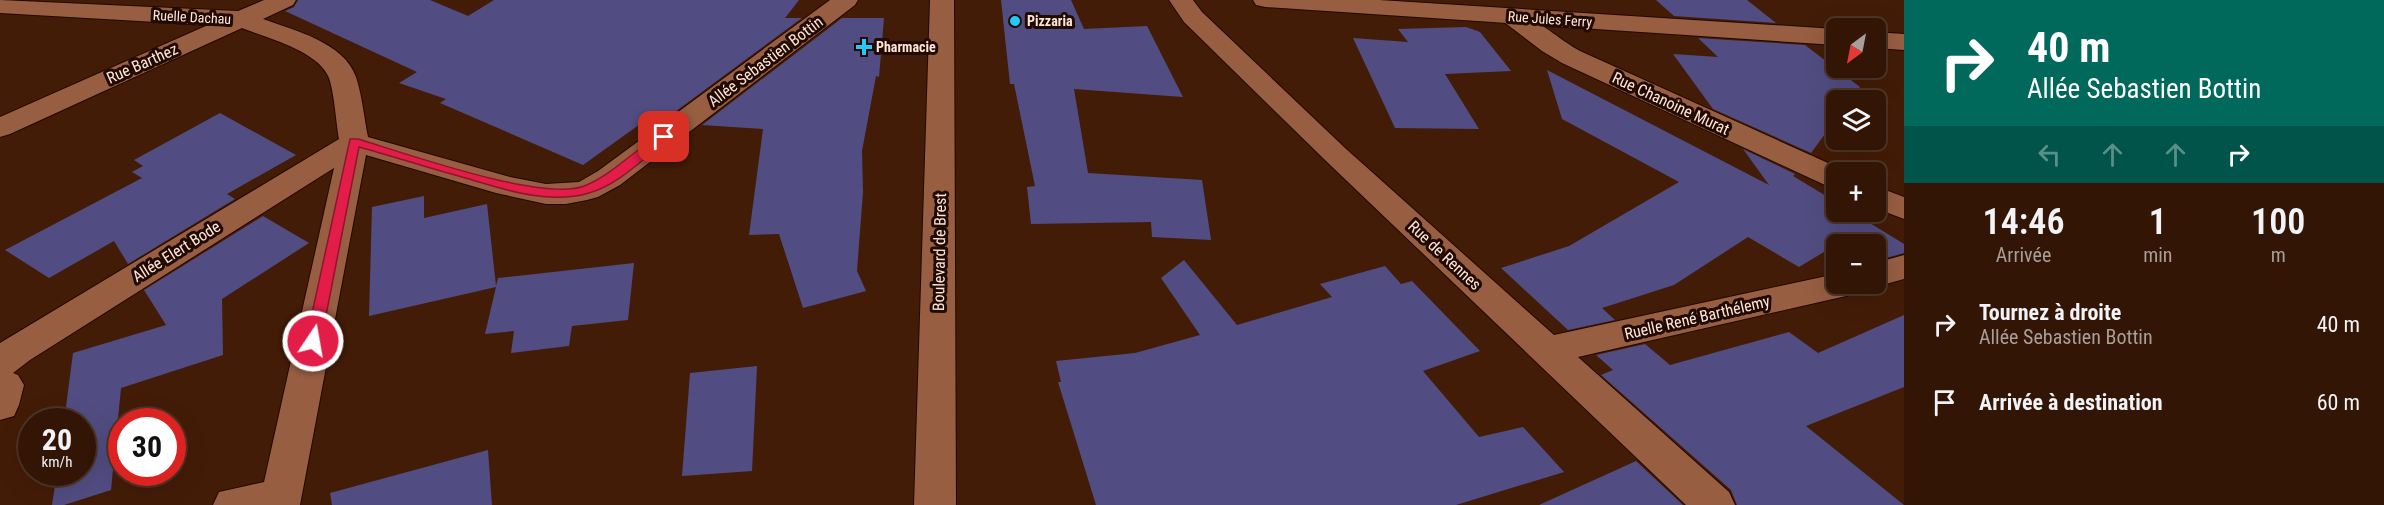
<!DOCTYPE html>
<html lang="fr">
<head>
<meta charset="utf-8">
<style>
  :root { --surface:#321505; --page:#3a1e0f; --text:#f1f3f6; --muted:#a89f9a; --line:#4d3427 }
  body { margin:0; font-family:"Roboto Condensed",sans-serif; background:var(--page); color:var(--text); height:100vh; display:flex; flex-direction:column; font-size:22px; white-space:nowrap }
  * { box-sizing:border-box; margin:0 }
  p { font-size:20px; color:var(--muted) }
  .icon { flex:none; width:33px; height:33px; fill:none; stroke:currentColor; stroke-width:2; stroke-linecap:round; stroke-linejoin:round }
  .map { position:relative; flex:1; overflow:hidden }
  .details { display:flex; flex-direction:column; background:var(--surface); width:480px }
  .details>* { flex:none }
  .banner { background:#00695c; color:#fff; overflow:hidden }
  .needle { width:39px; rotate:212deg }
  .buttons { position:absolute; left:1826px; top:18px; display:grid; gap:12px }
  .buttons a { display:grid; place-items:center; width:60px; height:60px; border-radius:9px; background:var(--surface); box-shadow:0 6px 24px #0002,0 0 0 2px var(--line); font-size:30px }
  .speed { position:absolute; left:18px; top:408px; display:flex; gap:12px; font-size:30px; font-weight:700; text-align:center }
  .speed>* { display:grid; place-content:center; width:78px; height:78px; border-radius:50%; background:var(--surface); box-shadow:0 6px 24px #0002,0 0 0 2px var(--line); line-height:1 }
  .speed small { font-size:15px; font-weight:400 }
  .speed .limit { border:9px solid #d22; background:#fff; color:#111 }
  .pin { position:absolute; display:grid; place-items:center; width:51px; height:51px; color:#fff; margin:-26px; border-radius:12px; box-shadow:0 3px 9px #0006 }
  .me { position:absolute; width:66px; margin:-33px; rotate:12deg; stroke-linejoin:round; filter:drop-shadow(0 0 4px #0008) }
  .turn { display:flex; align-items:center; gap:21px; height:126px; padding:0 24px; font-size:27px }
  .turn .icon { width:78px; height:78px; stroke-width:2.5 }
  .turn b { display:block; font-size:42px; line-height:51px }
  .lanes { display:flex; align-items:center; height:57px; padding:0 24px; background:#0003; justify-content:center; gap:30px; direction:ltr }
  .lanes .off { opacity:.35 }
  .eta { display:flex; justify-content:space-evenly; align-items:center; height:102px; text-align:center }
  .eta b { font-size:36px; font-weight:600; line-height:42px }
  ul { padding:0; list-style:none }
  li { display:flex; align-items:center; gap:18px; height:78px; padding:0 24px }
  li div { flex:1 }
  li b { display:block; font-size:22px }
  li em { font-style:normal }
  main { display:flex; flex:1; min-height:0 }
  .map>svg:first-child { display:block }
</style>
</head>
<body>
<main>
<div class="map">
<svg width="1904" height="505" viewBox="0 0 1904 505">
  <rect width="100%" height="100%" fill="#431c07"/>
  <path fill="#514d82" d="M298 0H430L468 16 494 0H799L785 18H802L660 123 643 122 583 165 440 103 446 99 399 83 417 72 285 11 294 7Z
    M1001 0H1071L1084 29 1147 26 1183 97 1074 89 1088 173 1202 180 1211 240 1152 237 1151 222 1031 224 1027 187 1035 186 1014 84H1010Z
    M1656 0H1747L1776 23 1674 16Z
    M842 18H884L879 77 876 76 862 151 863 192 857 271 866 291 803 308 779 234 749 235 763 129 702 125Z
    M1466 27 1480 32 1511 71 1445 74 1479 129 1395 128 1353 38 1408 42 1398 29Z
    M1698 38 1805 45 1860 87 1850 100H1836V119L1811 153 1713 109 1673 54 1718 57Z
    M1547 70 1769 185 1743 149 1795 174 1793 176 1836 202V212H1852L1904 244V253L1875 261V244H1836V267L1824 252 1799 267 1748 237 1674 285 1602 308 1615 320 1568 330 1501 268 1569 246 1679 182 1562 119Z
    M220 113 296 155 227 194 235 199 128 264 114 241 49 278 5 250 142 178 132 172 143 166 134 160Z
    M424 196V218L487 204 496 286 498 278 634 263 628 320 572 326 569 346 511 353 514 331 485 334 496 287 369 316 372 207Z
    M263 216 309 243 222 299 223 355 121 388 111 490 64 505H52L57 472H82V422H64L73 353 166 325 144 290Z
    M1184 260 1237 325 1332 297 1320 284 1385 266 1401 284 1412 281 1480 351 1423 371 1479 437 1523 427 1564 472 1456 505H1096L1058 382H1061L1056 361 1135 353 1200 335 1161 278Z
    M1904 315V387L1806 426 1904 505H1737L1731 490 1601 375 1613 370 1596 355 1645 344 1670 365 1789 332 1818 353Z
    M757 366 752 471 682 476 690 373Z
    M488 450 492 505H332L330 493Z
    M1636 461 1683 505H1539Z"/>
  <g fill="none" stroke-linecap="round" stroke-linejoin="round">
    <g stroke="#230800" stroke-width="2">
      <path id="street" d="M0 0 238 11 264 0H296L293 5 263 19C293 30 344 42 356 77 362 95 364 117 368 137L510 177 546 184 579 182 598 171 830 0H858L855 5 620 185 598 197 587 200 566 204H546L496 193 366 155 300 505H213L219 492 264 482 334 168 30 360 13 373 18 375 24 385 19 405 14 416 0 420V343L339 139C336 124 334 85 327 74 314 50 267 38 242 28L10 134 0 137V117L208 25 0 13Z
        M1169 0H1193L1202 12 1345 148 1554 335 1836 274V284H1863L1858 292 1846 296 1578 357 1729 492 1735 505H1686L1325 160 1184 22Z
        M1513 10C1531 14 1561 41 1580 51L1848 172H1836V188L1825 185 1562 63 1542 51 1504 22 1501 17 1504 12Z
        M1875 186 1904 197V219L1875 208Z
        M1904 255V279L1875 287 1864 284H1875V263Z"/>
    </g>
    <g stroke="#230800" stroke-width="2">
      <path id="secondary" d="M930 0H954L956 505H914Z
        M1253 0H1379L1836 29V45L1265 7 1256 5Z
        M1875 32 1904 34V50L1875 48Z"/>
    </g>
    <use href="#street" fill="#975e42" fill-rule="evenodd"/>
    <use href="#secondary" fill="#975e42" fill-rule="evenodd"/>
  </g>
  <path fill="#e11d48" stroke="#92132f" stroke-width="1.5" d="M664 133 668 135V140C644 158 618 185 589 193 545 206 498 187 455 175 423 166 391 156 359 147L321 341 318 345H308L306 341 350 139H358C405 153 542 202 584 186 605 178 623 161 641 148 648 143 655 136 664 133Z"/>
  <g fill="#21c9fd" stroke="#200a02" stroke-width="2">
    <circle cx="1015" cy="21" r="6"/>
    <path d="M861 38h6v6h6v6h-6v6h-6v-6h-6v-6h6z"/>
  </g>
  <g text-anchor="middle" stroke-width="6" stroke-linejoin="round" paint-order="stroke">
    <g font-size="14" fill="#ffe4d8" stroke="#200a02">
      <text transform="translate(192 17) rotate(3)" y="5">Ruelle Dachau</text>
      <text transform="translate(1550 19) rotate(4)" y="5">Rue Jules Ferry</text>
    </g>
    <g font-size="14" font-weight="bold" fill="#ffe4d8" stroke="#200a02" text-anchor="start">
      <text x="1027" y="26">Pizzaria</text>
      <text x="876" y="52">Pharmacie</text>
    </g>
    <g font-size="16" fill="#ffe4d8" stroke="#200a02">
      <text transform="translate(765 61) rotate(-37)" y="6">Allée Sebastien Bottin</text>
      <text transform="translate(142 63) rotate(-24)" y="6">Rue Barthez</text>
      <text transform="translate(1671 103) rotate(25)" y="6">Rue Chanoine Murat</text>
      <text transform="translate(176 251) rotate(-32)" y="6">Allée Elert Bode</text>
      <text transform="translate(939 252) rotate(-89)" y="6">Boulevard de Brest</text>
      <text transform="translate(1445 255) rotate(43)" y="6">Rue de Rennes</text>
      <text transform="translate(1697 317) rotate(-13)" y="6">Ruelle René Barthélemy</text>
    </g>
  </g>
</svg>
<div class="buttons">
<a><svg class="needle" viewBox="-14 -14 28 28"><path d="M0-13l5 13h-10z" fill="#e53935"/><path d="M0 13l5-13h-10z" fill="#a89f9a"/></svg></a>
<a><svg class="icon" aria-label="layers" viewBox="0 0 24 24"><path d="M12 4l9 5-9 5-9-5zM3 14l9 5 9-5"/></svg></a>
<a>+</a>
<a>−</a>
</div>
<div class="speed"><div>20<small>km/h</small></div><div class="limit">30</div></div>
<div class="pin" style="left:664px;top:137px;background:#d93025"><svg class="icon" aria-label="arrive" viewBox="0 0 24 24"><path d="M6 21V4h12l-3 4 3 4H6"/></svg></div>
<svg class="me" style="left:313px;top:341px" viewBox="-20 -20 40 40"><circle r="17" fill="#e11d48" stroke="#fff" stroke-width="3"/><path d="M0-11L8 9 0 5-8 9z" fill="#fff"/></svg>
</div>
<section class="details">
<div class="banner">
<div class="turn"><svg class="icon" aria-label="right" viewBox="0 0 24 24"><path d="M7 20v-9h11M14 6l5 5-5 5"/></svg><div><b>40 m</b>Allée Sebastien Bottin</div></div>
<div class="lanes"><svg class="icon off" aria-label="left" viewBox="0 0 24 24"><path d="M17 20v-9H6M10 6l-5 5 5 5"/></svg><svg class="icon off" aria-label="ahead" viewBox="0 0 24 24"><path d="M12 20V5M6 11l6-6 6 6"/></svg><svg class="icon off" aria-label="ahead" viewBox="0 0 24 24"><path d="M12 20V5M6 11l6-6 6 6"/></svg><svg class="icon" aria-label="right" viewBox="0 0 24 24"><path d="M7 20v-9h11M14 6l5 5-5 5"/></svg></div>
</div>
<div class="eta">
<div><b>14:46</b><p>Arrivée</p></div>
<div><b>1</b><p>min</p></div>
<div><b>100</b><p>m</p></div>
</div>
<ul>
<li><svg class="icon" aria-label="right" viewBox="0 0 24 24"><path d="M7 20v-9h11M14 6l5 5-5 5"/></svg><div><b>Tournez à droite</b><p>Allée Sebastien Bottin</p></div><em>40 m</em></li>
<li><svg class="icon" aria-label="arrive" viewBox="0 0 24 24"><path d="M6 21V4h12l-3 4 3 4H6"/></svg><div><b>Arrivée à destination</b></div><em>60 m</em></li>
</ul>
</section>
</main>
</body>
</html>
